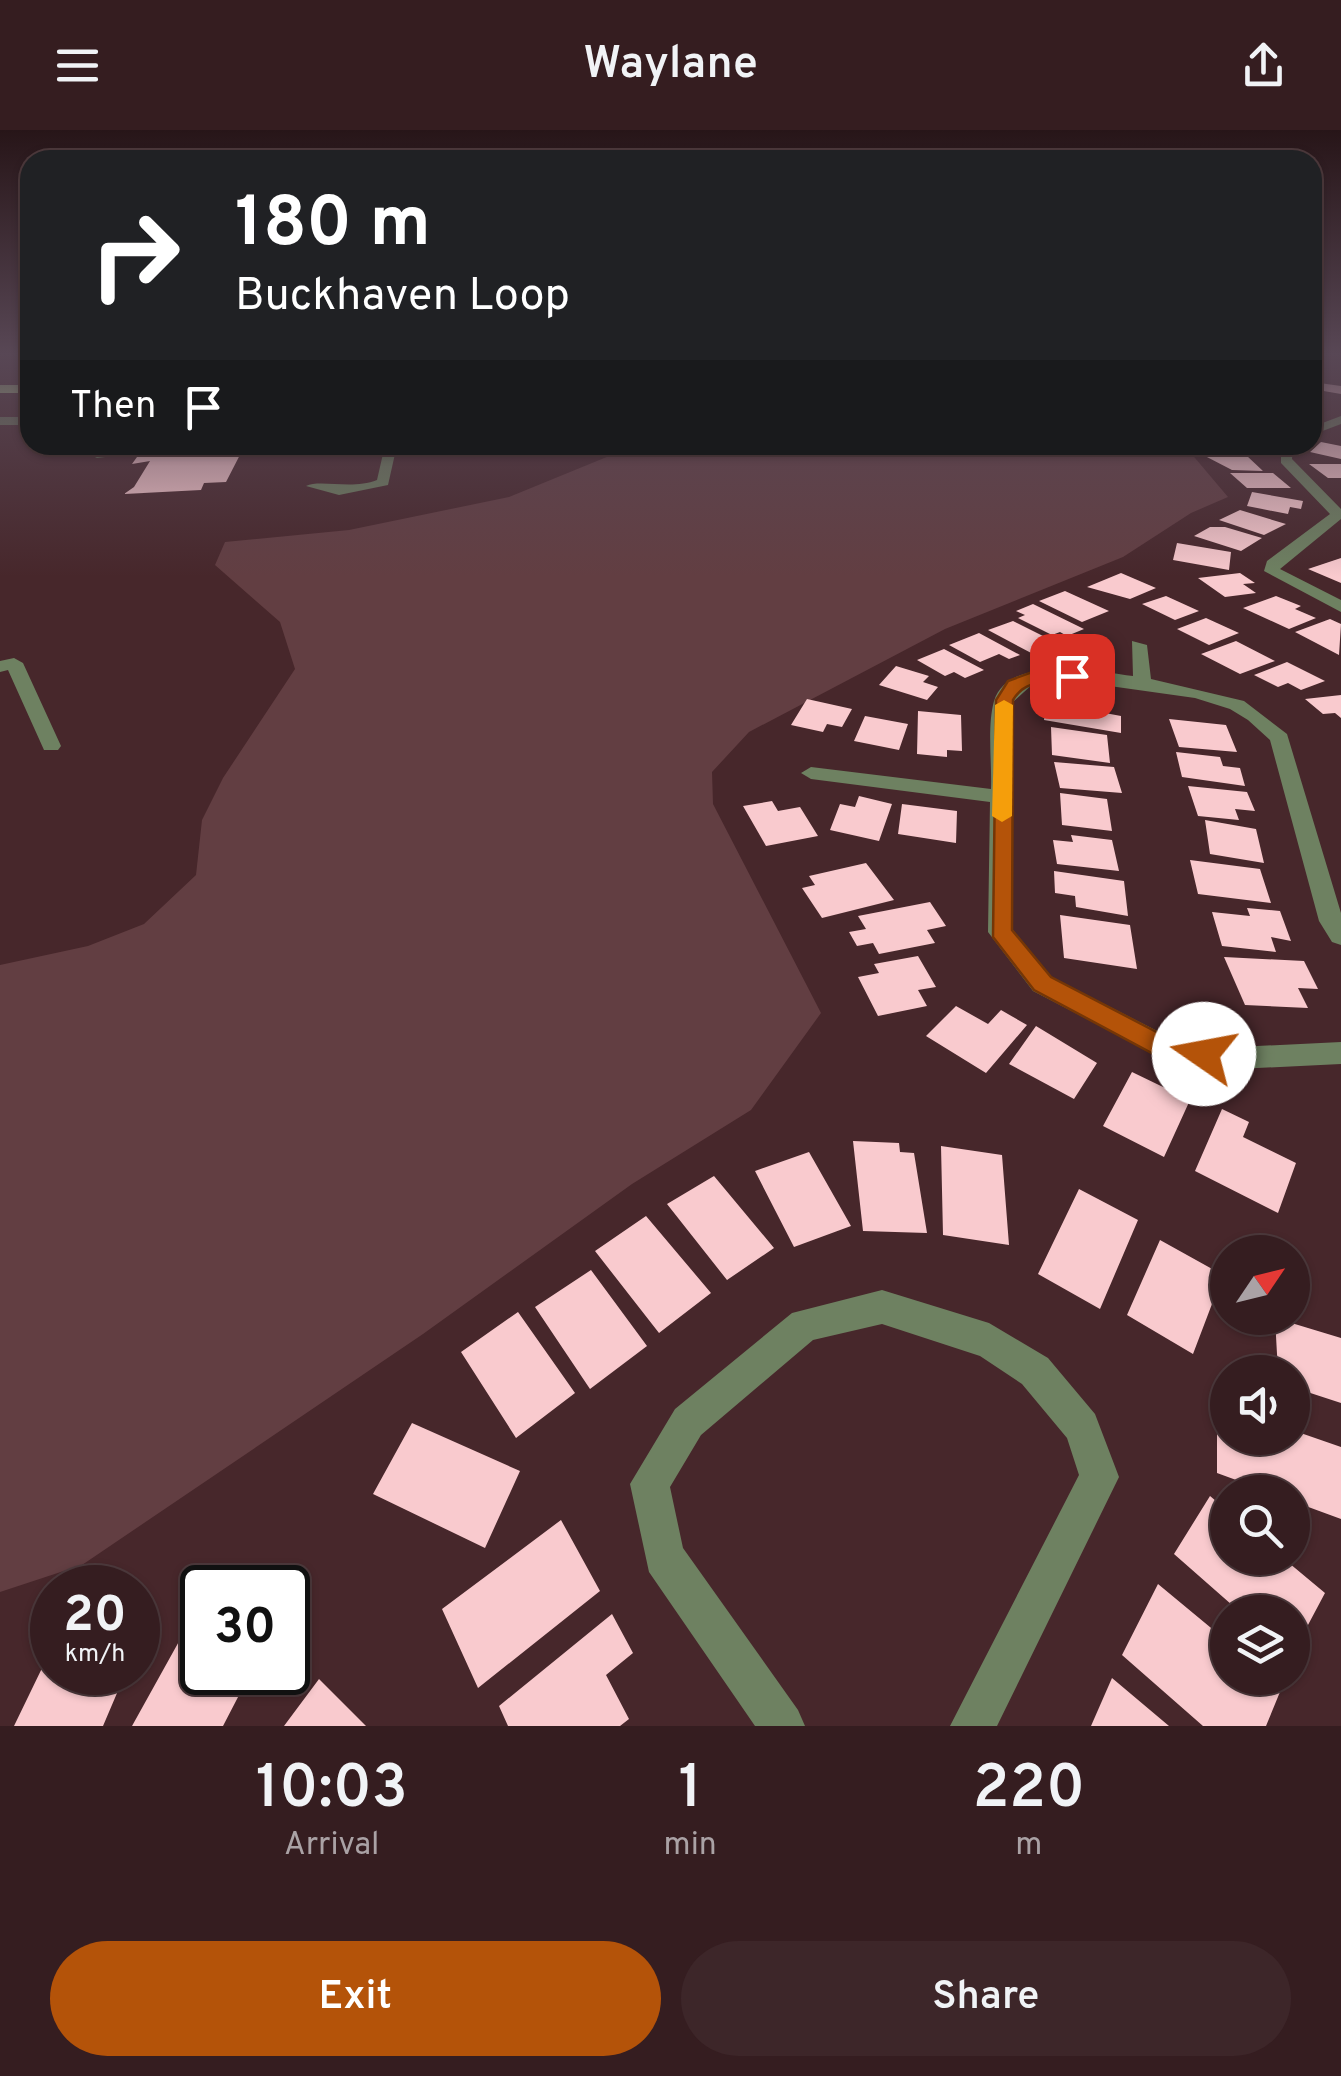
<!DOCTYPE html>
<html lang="en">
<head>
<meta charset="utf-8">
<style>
  :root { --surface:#351d20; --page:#3d2629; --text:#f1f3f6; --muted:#aaa2a5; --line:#4f3b3e; --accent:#b45309 }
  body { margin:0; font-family:Overpass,sans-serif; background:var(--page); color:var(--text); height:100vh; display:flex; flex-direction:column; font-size:38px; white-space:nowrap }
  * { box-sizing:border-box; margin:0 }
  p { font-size:32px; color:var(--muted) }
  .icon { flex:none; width:55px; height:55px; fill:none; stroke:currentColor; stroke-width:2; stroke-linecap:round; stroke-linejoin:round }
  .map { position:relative; height:1596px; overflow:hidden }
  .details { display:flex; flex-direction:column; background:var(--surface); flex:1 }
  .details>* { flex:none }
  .guide { position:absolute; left:20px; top:20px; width:1302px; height:305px; border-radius:30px; box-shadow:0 2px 8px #0004,0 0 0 2px var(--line); background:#202124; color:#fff; overflow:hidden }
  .needle { width:65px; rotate:55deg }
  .tools { position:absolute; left:1210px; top:1105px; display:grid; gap:20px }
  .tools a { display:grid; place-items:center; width:100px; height:100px; border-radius:50%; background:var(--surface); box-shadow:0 2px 8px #0004,0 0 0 2px var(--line); font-size:50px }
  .speed { position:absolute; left:30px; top:1435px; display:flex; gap:20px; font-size:50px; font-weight:700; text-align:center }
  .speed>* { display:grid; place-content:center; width:130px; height:130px; border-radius:50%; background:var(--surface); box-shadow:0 2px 8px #0004,0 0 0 2px var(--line); line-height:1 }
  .speed small { font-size:25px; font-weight:400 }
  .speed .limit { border:5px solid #111; border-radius:15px; background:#fff; color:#111 }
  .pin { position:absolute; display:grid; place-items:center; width:85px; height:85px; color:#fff; margin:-42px; border-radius:20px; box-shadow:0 5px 15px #0006 }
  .me { position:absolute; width:110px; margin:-55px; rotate:282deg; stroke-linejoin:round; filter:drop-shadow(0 0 8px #0008) }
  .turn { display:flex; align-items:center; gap:35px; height:210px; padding:0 50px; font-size:45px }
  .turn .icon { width:130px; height:130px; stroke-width:2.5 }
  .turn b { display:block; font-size:70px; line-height:85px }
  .then { display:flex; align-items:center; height:95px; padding:0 50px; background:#0003; gap:20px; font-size:38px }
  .eta { display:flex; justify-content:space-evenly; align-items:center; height:170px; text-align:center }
  .eta b { font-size:60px; font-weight:600; line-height:70px }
  .button { display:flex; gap:20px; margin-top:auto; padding:20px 50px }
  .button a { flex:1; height:115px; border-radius:60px; background:var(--accent); color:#fff; font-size:40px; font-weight:600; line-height:115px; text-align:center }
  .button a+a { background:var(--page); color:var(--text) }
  header { display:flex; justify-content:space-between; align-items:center; height:130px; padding:0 50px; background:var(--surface); font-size:45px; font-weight:600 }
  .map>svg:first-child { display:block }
</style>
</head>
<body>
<header><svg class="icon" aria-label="menu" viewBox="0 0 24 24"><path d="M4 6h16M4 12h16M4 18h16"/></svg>Waylane<svg class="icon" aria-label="share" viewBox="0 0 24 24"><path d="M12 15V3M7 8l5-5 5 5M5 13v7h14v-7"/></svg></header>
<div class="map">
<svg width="1341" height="1596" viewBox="0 0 1341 1596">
  <rect width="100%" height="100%" fill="#47272b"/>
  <path fill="#623e42" d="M636 315H1184L1228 367 1191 383 1123 427 945 499 749 602 712 642 713 674 821 883 751 980 632 1054 423 1204 82 1435 0 1462V835L88 816 144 794 196 745 202 690 223 648 295 539 280 492 215 435 225 412 349 400 509 367Z"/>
  <path fill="#f9cace" d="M1312 252 1341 256V264L1312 259Z
    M1321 312 1341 316V329L1310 322Z
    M191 315H207L204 320 244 317 226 352 204 353 201 360 124 364 134 357 150 331 132 334 137 327H167L170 322 188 321Z
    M1214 315H1249L1253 325 1217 322Z
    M1205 326H1247L1263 341 1232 340Z
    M1309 334H1341V348H1328Z
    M1230 343H1273L1291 358H1247Z
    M1252 362 1303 371 1301 379 1290 377 1288 384 1247 376Z
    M1240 380 1286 394 1264 405 1219 390Z
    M1210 397H1225L1262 408 1241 421 1194 406Z
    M1177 413 1231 422 1229 440 1173 430Z
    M1341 428V453L1308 439Z
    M1121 443 1156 458 1130 469 1087 457Z
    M1240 443 1255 453 1243 454 1256 463 1225 467 1198 448Z
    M1065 461 1109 481 1082 492 1039 471Z
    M1166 466 1199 481 1175 490 1142 474Z
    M1276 466 1301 476 1295 479 1316 488 1289 499 1243 478Z
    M1033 474 1084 499 1067 506 1060 502 1052 505 1018 488 1025 485 1016 481Z
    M1206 488 1239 503 1209 515 1177 499Z
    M1330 489 1341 494 1339 525 1295 502Z
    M1013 491 1049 509 1040 513 1051 519 1035 525 988 500Z
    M979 503 1020 525 1009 529 999 524 980 532 949 515Z
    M1236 511 1275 531 1240 544 1201 524Z
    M944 519 984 540 965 548 954 542 945 546 917 530Z
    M1287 532 1325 551 1301 560 1288 553 1278 557 1254 545Z
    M896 536 929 546 923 552 938 557 927 570 879 555Z
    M1341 565V588L1335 583 1323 584 1305 569Z
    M807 569 852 579 842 597 827 594 823 602 791 595Z
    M1064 570 1105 577V583L1121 586V603L1044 590 1047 573 1064 576Z
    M918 581 961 585 962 621 947 620V627L917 624Z
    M865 586 908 594 899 620 854 611Z
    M1169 589 1226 595 1237 622 1179 617Z
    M1051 597 1107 605 1110 633 1052 625Z
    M1176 622 1220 627 1223 636 1240 638 1245 656 1182 647Z
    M1054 632 1114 637 1122 663 1060 658Z
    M1188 656 1247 662 1255 681 1235 679 1239 690 1198 686Z
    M1060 663 1107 669 1112 701 1062 695Z
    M859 666 892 674 879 711 830 700 840 674 855 677Z
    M772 671 778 681 800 677 818 706 766 716 743 676Z
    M902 674 957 681 956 713 898 704Z
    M1205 690 1256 699 1264 733 1210 724Z
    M1071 705 1112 710 1119 741 1057 734 1053 710 1073 712Z
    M1190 730 1260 739 1271 773 1198 764Z
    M866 733 894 770 822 788 802 758 815 755 809 746Z
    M1054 741 1124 751 1128 786 1076 777 1075 766 1055 763Z
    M930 772 946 796 927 800 935 813 879 824 873 813 857 816 849 802 866 799 858 786Z
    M1247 778 1280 781 1291 811 1271 807 1276 822 1222 816 1212 782 1250 786Z
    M1060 785 1130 795 1137 839 1064 828Z
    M918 826 936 857 918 860 927 876 878 886 858 847 879 843 874 834Z
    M1224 827 1304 831 1318 859 1298 858 1308 878 1245 875Z
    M956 876 988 894 1001 880 1027 895 986 943 926 906Z
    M1036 896 1097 933 1074 969 1009 934Z
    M1132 942 1190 970 1164 1027 1103 996Z
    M1222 979 1249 992 1243 1007 1296 1033 1278 1083 1195 1041Z
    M853 1011 899 1013 900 1022 914 1023 927 1103 863 1101Z
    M941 1016 1002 1025 1009 1115 943 1105Z
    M809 1022 851 1096 794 1117 755 1041Z
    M714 1046 774 1118 727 1150 667 1074Z
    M1079 1059 1138 1090 1100 1179 1038 1144Z
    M646 1086 711 1163 659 1203 595 1121Z
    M1160 1110 1223 1145 1193 1224 1127 1185Z
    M591 1140 647 1216 590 1259 535 1177Z
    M518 1182 575 1263 516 1308 461 1222Z
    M1275 1188 1341 1208V1273L1292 1257V1242H1278Z
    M412 1293 520 1341 485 1418 373 1364Z
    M1217 1299 1228 1303V1308L1249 1311 1292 1308V1300L1341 1317V1389L1292 1371V1362H1269L1217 1343Z
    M1210 1366 1228 1381V1428H1283L1325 1463 1292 1525V1482H1240L1174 1424Z
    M561 1390 600 1461 478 1558 442 1479Z
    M220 1438 252 1451 249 1458H210Z
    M1158 1454 1228 1512V1548H1271L1282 1557 1266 1596H1203L1122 1525Z
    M202 1470V1542H251L223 1596H132Z
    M612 1484 633 1523 606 1545 629 1589 620 1596H508L499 1576Z
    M44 1534 52 1536V1542L123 1549 103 1596H14Z
    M1112 1548 1169 1596H1091Z
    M319 1549 366 1596H284Z"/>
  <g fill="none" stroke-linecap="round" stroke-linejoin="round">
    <path stroke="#624549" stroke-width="11" stroke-dasharray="11 6" stroke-linecap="butt" d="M191 316H206"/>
    <path fill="#6e8161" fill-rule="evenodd" d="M1341 286V294L1312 305V297Z
      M0 287H30V295H0Z
      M89 315H101L98 320 197 316 97 328 84 322Z
      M385 315H397L388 355 339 365 306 356C320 349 352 360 377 350Z
      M1281 315H1293L1292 329 1341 379V389L1280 439 1341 470V482L1264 441 1267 431 1330 384 1281 333Z
      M1132 511 1147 515 1151 549 1244 571 1287 604 1341 783V815L1332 812 1319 791 1270 610 1248 590 1230 579 1195 568 1074 551 1034 553 1014 571 1010 771 1013 800 1051 847 1175 910 1237 917 1341 912V934L1237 939 1170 932 1033 861 988 802 990 672 811 649 801 643 811 637 991 659C992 633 987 596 994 571 1009 524 1097 541 1133 546Z
      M14 528 23 533 61 616 58 620H44L8 540 0 542V531Z
      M882 1160 989 1193 1048 1228 1095 1284 1119 1347 997 1596H950L1079 1345 1067 1308 1022 1254 980 1226 882 1194 813 1210 701 1305 670 1357 683 1418 798 1580 805 1596H755L649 1442 630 1354 675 1279 792 1183Z"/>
    <path fill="#c1efa0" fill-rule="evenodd" d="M0 255H30V263H0Z"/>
  </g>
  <linearGradient id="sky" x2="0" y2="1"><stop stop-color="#271518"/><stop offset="0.5" stop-color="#584755"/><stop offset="1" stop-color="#584755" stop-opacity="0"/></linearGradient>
  <rect width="1341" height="447" fill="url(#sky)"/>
  <path fill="#b45309" stroke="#753606" stroke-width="2.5" d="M1035 541H1072L1081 546C1058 561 1031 541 1013 570L1012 800 1051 847 1174 911 1213 917 1217 924 1213 931 1204 934 1161 928 1034 860 993 807 996 570 1008 551Z"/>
  <path fill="#f59e0b" d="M1004 570 1013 575 1012 686 1002 692 992 686 995 575Z"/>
</svg>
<div class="tools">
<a><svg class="needle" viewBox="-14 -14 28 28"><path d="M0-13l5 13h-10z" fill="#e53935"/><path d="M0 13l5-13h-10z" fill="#aaa2a5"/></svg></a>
<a><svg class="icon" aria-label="sound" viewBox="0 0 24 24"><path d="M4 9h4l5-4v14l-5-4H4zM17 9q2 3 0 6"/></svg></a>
<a><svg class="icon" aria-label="search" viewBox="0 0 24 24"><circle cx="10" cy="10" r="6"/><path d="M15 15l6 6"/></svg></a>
<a><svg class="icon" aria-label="layers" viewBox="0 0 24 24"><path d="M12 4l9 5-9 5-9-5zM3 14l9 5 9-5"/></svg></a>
</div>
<div class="speed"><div>20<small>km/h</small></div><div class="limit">30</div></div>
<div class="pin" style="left:1072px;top:546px;background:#d93025"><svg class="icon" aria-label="arrive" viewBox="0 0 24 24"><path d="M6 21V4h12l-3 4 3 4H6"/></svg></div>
<svg class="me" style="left:1204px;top:924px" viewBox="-20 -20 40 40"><circle r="19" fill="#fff"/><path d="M0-13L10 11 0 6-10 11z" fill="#b45309"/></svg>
<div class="guide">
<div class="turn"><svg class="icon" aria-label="right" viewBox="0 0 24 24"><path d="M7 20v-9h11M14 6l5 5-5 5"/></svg><div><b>180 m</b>Buckhaven Loop</div></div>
<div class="then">Then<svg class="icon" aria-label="arrive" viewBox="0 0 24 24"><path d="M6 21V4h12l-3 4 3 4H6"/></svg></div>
</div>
</div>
<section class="details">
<div class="eta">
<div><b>10:03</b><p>Arrival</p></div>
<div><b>1</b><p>min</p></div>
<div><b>220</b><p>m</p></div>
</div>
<div class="button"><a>Exit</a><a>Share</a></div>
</section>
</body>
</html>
